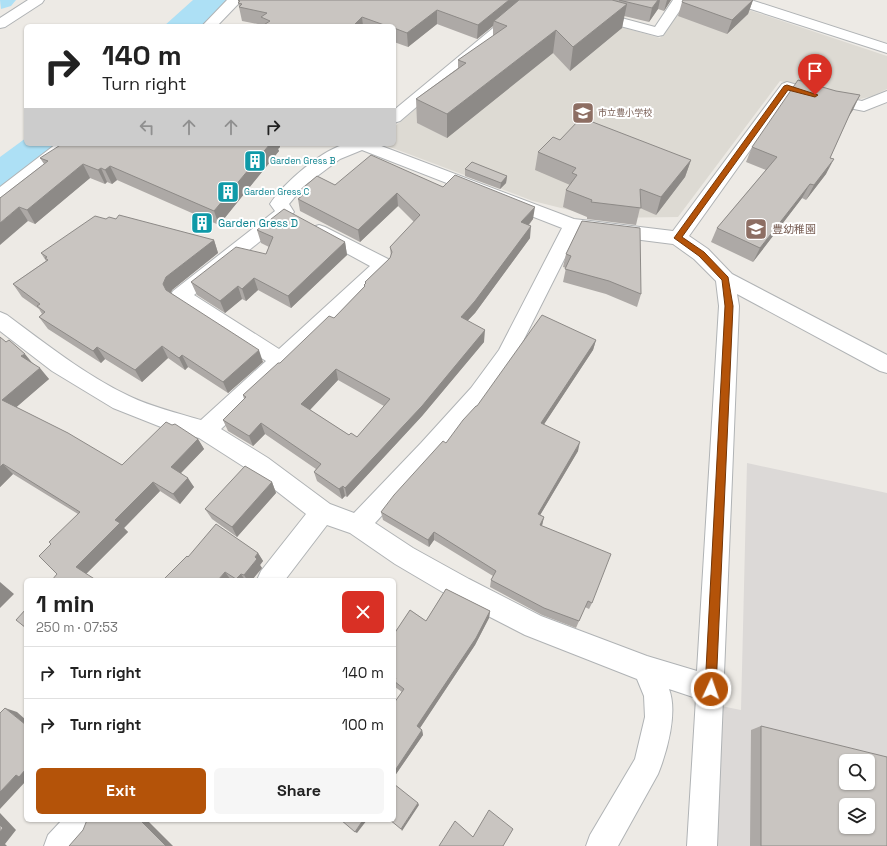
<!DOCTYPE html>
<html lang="en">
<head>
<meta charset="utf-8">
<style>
  :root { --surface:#fff; --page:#f6f6f6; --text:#222; --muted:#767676; --line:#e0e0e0; --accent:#b45309 }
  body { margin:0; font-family:"Space Grotesk","Noto Sans JP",sans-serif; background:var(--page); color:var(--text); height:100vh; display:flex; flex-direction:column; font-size:15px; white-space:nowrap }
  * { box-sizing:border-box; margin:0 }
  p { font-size:13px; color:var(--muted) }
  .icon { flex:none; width:22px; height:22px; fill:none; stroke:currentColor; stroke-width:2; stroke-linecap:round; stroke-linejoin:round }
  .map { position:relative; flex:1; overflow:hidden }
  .drawer { position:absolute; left:24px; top:578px; width:372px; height:244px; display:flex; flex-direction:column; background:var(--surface); border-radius:6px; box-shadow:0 1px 3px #0004 }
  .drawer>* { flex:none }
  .top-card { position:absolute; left:24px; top:24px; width:372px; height:122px; border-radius:6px; box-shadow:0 1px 3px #0004; background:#fff; color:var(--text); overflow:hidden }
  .controls { position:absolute; left:839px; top:754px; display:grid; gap:8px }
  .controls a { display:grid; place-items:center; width:36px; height:36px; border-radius:6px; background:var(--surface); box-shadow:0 1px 3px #0004; font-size:20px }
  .pin { position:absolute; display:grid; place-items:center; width:34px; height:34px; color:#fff; margin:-41px -17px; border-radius:50% 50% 50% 0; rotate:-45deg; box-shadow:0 0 4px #0007 }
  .pin .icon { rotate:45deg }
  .me { position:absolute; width:44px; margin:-22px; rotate:3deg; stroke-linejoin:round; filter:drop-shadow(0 0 3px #0008) }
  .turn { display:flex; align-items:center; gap:14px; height:84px; padding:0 12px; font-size:18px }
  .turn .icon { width:52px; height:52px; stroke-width:2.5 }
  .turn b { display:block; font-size:28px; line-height:34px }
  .lanes { display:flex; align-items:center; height:38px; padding:0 12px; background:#0003; justify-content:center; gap:20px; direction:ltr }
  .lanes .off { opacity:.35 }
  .round { display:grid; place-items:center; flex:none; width:42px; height:42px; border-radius:6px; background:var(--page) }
  .headline { display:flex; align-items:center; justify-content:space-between; height:68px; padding:0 12px }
  h1 { font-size:24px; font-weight:600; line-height:30px }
  .cta { display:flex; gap:8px; margin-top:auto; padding:8px 12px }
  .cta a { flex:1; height:46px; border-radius:6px; background:var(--accent); color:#fff; font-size:16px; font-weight:600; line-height:46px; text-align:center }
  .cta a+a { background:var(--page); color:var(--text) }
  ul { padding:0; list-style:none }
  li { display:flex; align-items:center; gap:12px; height:52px; padding:0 12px; border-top:1px solid var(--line) }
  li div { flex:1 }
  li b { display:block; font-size:15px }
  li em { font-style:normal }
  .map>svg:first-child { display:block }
</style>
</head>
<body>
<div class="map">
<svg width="887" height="846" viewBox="0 0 887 846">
  <rect width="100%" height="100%" fill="#edeae5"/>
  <path fill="#dcd9d7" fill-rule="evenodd" d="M747 463 887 493V846H717L721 706 741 710ZM846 761H868V783H846ZM846 805H868V827H846Z"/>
  <path fill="#dddad3" d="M685 0H719L887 56V89L873 96 856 100 818 92 780 81 678 217 601 218 533 201 382 144H394V127L541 4 660 38Z"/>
  <path fill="#ade0f5" d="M193 0H230L203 26H164Z
    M26 138V144H64L0 194V157Z"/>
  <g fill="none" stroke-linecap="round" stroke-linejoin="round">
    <path fill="#ade0f5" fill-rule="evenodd" d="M0 0H16L11 6 1 9Z"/>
    <g stroke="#b0b3b5" stroke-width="2">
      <path id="minor" d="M28 0H44L42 3 5 27 0 28V18Z
        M227 0H242L217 26H202Z
        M527 0H542L400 121 394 123V110Z
        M673 0H687L663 35 658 36 590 18 588 15 590 12 595 11 655 27Z
        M730 0H751L887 44V53L732 3Z
        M787 82 831 95 862 101 887 91V102L864 111 829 104 791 93 689 236 708 249 732 274 887 355V373L880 371 737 294 739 306 717 846H687L696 698 669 689C678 712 667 752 658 774L618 846H586L590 835 635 759 645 717 644 696 637 679 525 635 451 597 395 564 350 533 327 525 285 580H257L261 571 306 514 252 472 199 438 166 429 113 408 52 371 0 331V312L7 315C46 344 85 375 129 396 152 407 177 413 201 420L266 361 173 301 170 296 173 291 275 211 270 204C283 184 324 147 348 144 357 143 367 144 376 144L574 219 673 231 782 84ZM362 150 562 228 499 350 471 388 421 443 354 513 330 504 268 458 221 429 390 270 392 265 390 260 325 227 319 225 313 227 310 231 313 235 370 266 279 349 194 295 291 216 294 212 289 204 304 186 340 159ZM578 232 673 244 694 259 716 281 719 306 697 671 647 656 541 616 469 579 413 548 375 523 487 400 513 361Z
        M56 144H74L72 148 6 200 0 202V187Z
        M62 820H97L93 831 79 846H44L48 835Z"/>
    </g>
    <use href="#minor" fill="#fff" fill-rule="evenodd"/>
  </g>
  <path fill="#ada9a6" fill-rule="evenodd" d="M238 0H671L664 11 658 9 649 22 624 16 622 28 570 71 553 53 447 138 417 123 416 99 458 68V60L493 36V26L477 39 437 24 408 47 394 42V26H262L263 25 242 21 239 7Z
    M753 0 748 14 727 34 678 16 682 2Z
    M853 110 849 116 830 158 826 174 806 200 802 198 753 262 711 242 717 228 766 170 746 162 752 147Z
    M587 123 691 160 685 177 656 215 640 208 636 225 587 219V217L563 207 566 190 570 185 535 170 538 152 560 140Z
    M280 144V147L278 149 279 151 219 225 117 180 112 184 107 182 105 184 90 178 35 224 28 221 0 198 44 164 40 158Z
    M465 169 507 176 506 183 500 189 465 176Z
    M335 185 443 187 533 219 529 225 530 238 475 313 467 321 484 342 422 416 347 497 345 496 342 499 317 481 314 472 316 469 265 434 253 446 228 431 223 420 244 399 243 395 334 318 364 287V285L365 284V282L390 258 391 257 390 247 414 222 398 206 360 242 300 211 298 199 299 198 298 192ZM338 380 384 406 357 437 349 435 310 410Z
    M106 219 214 240 218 253 172 290 171 293 263 362 228 393 188 367 185 370 168 358 142 382 105 359 101 363 48 329 39 317 42 314 39 309 22 297 13 284 46 261 41 253Z
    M582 221 641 294 637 307 606 294 563 282 566 268 563 267 566 254Z
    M257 230 345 242 347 255 291 308 258 290 246 301 242 299 225 313 197 295 191 282 266 254 269 247 261 243Z
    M0 337 34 364 49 379 16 407 122 465 198 439 204 449 181 473 194 487 180 504 160 491 124 528 128 532 86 574H57L51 544 78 514 13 474 0 487Z
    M596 340 593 350 544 424 578 451 540 515 544 517 542 526 592 603 589 609 585 607 576 628 542 615 490 587 491 580 493 576 434 540 429 547 383 520 381 512 446 443 477 406Z
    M272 482 276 493 237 537 212 519 205 509Z
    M258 553 263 561 260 565 262 568 252 580H231L188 557Z
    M446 589 490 611 489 618 475 645 420 728 422 730 423 735 394 777V703L402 692 395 687 394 682V634L410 610 426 621Z
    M761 726 887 846H750L751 730Z"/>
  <path fill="#8d8a87" d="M509 0H525L494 21 493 26 477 39 478 25Z
    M658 0H660L658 9 649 22 652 8Z
    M667 0H671L664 11Z
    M753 0 748 14 727 34 732 20Z
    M627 4 622 28 570 71 573 47Z
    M437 10V24L408 47 407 33Z
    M362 17 363 26H353Z
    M556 30 553 53 447 138V114Z
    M860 95 853 110 845 122 853 107Z
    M270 144H280V147L278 149 279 151 219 225 214 211Z
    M834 159 826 174 806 200 814 185Z
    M691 160 685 177 656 215 661 197Z
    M83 164 90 178 35 224 27 210Z
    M110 166 117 180 112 184 105 170Z
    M101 168 107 182 105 184 98 170Z
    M507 176 506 183 500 189 501 183Z
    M810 184 802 198 753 262 760 248Z
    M397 193 398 206 360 242 358 230Z
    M19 207 28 221 0 245V223Z
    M535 207 533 219 520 235 521 222Z
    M531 226 530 238 475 313 460 329 461 317Z
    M214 240 218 253 172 290 169 297 163 284 166 277Z
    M345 242 347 255 291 308 288 296Z
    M254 278 258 290 246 301 242 289Z
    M238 286 242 299 225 313 220 301Z
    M485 330 484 342 422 416 347 497 345 488Z
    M596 340 593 350 539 432 541 423Z
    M162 346 168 358 142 382 135 370Z
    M97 347 105 359 101 363 93 351Z
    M259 350 263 362 228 393 223 382Z
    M25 354 34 365 21 356Z
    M182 355 188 367 185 370 179 358Z
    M40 368 49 379 12 411 2 400Z
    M336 369 338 380 305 415 301 404Z
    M261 423 265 434 253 446 249 436Z
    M198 439 204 449 177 477 171 467Z
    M580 442 578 451 536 522 538 514Z
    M3 464 13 474 0 487V467Z
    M188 478 194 487 180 504 173 494Z
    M153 482 160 491 124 528 128 532 85 575 76 567 115 520Z
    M272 482 276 493 237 537 232 527Z
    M343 486 345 496 342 499 339 489Z
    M544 517 542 525 538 532 540 525Z
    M434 532V540L429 547 428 540Z
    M258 553 263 561 260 565 262 568 252 580H247L244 575Z
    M225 572 231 580H218Z
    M241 574 245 580H237L236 579Z
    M0 582 14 594 0 608Z
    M490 611 489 618 475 645 418 731 417 726Z
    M5 708 17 712 26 720V725Z
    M422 730 423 735 394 777V772Z
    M26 769V781L0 809V792L16 775Z
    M418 803 419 805 402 831 401 829Z
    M0 813 16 830 5 844 7 846H0Z
    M140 820H147L173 846H166Z
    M363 820H367L357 833 355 832Z"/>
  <path fill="#c9c5c1" stroke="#8d8a87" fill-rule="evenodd" d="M238 0H509L478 25 437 10 407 33 394 28V26H387L362 17 353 26H262L270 21 261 17 267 13 239 7 242 4 238 3 240 1Z
    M519 0H612L627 4 573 47 556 30 447 114 416 99 466 63 458 60 507 26 494 21Z
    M619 0H658L652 8Z
    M683 0H753L732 20 682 2Z
    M798 80 836 91 860 95 853 107 830 158 834 159 814 185 810 184 760 248 717 228 777 157 752 147Z
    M579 120 587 123 590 121 691 160 661 197 640 189 641 208 591 202 592 200 566 190 577 175 572 173 576 168 538 152 553 137 560 140Z
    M62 144H270L214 211 110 166 105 170 101 168 98 170 83 164 27 210 19 207 0 223V198L48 161 40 158Z
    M371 155 443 187 455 175 535 207 521 222 531 226 475 301 461 317 485 330 422 406 345 488 343 486 339 489 314 472 321 464 261 423 249 436 223 420 246 397 243 395 278 363H280L329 316 334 318 365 286 364 285 366 283 365 282 390 258 392 252 390 247 420 215 397 193 358 230 298 199 303 195 298 192 317 176 335 185ZM336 369 390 399 357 437 351 433 349 435 301 404Z
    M472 162 507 176 501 183 465 169Z
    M284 209 345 242 288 296 254 278 242 289 238 286 220 301 191 282 236 247 266 254 273 237 257 230Z
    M119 215 214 240 166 277 163 284 166 290 259 350 223 382 182 355 179 358 162 346 135 370 97 347 93 351 39 317 45 312 37 306 40 304 13 284 48 260 45 258 47 257 41 253 95 216 106 219 109 217 116 219Z
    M582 221 640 228 641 294 609 281 565 269 571 256 566 254Z
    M542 315 596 340 541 423 580 442 538 514 544 517 540 525 611 554 592 603 588 601 579 621 544 608 491 580 496 571 434 532 428 540 381 512 394 495 443 441 446 443 463 420 476 406H477Z
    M0 337 6 342 9 340 25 354 21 356 40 368 2 400 68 433 122 465 166 422 172 425 175 424 198 439 171 467 188 478 173 494 153 482 115 520 120 523 76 567 96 580H52L57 574 39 556 51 544 49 542 80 512 3 464 0 467Z
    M245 466 272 482 232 527 205 509Z
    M216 524 258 553 255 557 257 559 244 575 241 574 236 579 225 572 218 580H163L187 556 188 557Z
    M446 589 490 611 476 638 417 726 422 730 394 772V703L404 689 394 681 396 678 394 677V634L410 610 426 621Z
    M26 609V628L16 620Z
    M5 708 26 725V769L19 777 16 775 0 792V713Z
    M761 726 887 757V846H761ZM846 761H868V783H846ZM846 805H868V827H846Z
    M394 784 418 803 401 829 390 820H394Z
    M489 810 513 829 503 846H439L455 821 473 837Z
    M87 820H140L166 846H69L83 830Z
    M341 820H363L355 832Z
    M0 825 3 828 0 832Z"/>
  <path fill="#b45309" stroke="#753606" d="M787 85 818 95 815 97 788 90 682 237 704 252 728 277 733 306 716 689 715 693 711 695 707 693 705 689 725 306 722 280 699 256 674 238 784 86Z"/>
  <defs>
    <g id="school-square" transform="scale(1.15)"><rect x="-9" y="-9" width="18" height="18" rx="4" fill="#8d6e63" stroke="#fff"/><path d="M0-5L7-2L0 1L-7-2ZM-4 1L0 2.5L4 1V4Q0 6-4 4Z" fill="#fff"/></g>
    <g id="building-square" transform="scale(1.15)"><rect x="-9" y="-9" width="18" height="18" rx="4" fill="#0f9aa8" stroke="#fff"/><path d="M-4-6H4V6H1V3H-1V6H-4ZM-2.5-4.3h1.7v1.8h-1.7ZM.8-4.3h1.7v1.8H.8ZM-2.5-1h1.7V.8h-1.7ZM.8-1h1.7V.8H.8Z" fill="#fff"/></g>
  </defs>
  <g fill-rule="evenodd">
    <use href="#school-square" x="583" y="113"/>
    <use href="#building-square" x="255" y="161"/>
    <use href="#building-square" x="228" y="192"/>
    <use href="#building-square" x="202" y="223"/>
    <use href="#school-square" x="756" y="229"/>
  </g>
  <g text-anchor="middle" stroke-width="4" stroke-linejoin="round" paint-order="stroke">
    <g font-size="9" fill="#785e54" stroke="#fff" text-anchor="start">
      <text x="598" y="116">市立豊小学校</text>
    </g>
    <g font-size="9" fill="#0d838f" stroke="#fff" text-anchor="start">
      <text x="270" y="164">Garden Gress B</text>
      <text x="244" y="195">Garden Gress C</text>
    </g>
    <g font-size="11" fill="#0d838f" stroke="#fff" text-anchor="start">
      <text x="218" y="227">Garden Gress D</text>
    </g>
    <g font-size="11" fill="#785e54" stroke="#fff" text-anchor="start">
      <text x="772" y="233">豊幼稚園</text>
    </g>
  </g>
</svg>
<div class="controls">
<a><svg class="icon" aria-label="search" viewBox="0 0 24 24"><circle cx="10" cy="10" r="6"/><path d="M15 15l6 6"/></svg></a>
<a><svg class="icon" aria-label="layers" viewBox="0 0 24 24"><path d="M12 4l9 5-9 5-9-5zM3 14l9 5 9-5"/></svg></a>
</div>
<div class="pin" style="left:815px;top:95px;background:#d93025"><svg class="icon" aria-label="arrive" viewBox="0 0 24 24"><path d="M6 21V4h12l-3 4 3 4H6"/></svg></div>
<svg class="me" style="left:711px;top:689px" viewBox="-20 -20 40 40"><circle r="17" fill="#b45309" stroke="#fff" stroke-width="3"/><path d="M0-11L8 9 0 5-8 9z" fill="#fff"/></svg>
<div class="top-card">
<div class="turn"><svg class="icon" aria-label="right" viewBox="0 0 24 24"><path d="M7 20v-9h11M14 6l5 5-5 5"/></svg><div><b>140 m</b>Turn right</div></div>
<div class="lanes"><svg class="icon off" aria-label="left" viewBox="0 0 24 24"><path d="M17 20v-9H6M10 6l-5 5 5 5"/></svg><svg class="icon off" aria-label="ahead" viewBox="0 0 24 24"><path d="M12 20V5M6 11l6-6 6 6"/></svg><svg class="icon off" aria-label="ahead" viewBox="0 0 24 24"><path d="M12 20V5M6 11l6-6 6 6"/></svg><svg class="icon" aria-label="right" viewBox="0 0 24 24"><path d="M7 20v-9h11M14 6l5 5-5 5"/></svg></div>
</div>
<section class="drawer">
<div class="headline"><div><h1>1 min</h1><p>250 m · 07:53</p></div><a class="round" style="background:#d93025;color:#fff"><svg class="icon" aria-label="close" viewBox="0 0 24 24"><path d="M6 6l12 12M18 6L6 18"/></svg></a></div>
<ul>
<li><svg class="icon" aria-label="right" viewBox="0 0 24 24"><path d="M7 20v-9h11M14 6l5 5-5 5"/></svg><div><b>Turn right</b></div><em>140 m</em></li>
<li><svg class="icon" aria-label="right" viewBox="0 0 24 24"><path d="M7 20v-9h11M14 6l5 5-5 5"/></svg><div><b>Turn right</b></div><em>100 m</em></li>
</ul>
<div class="cta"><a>Exit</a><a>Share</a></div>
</section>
</div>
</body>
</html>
